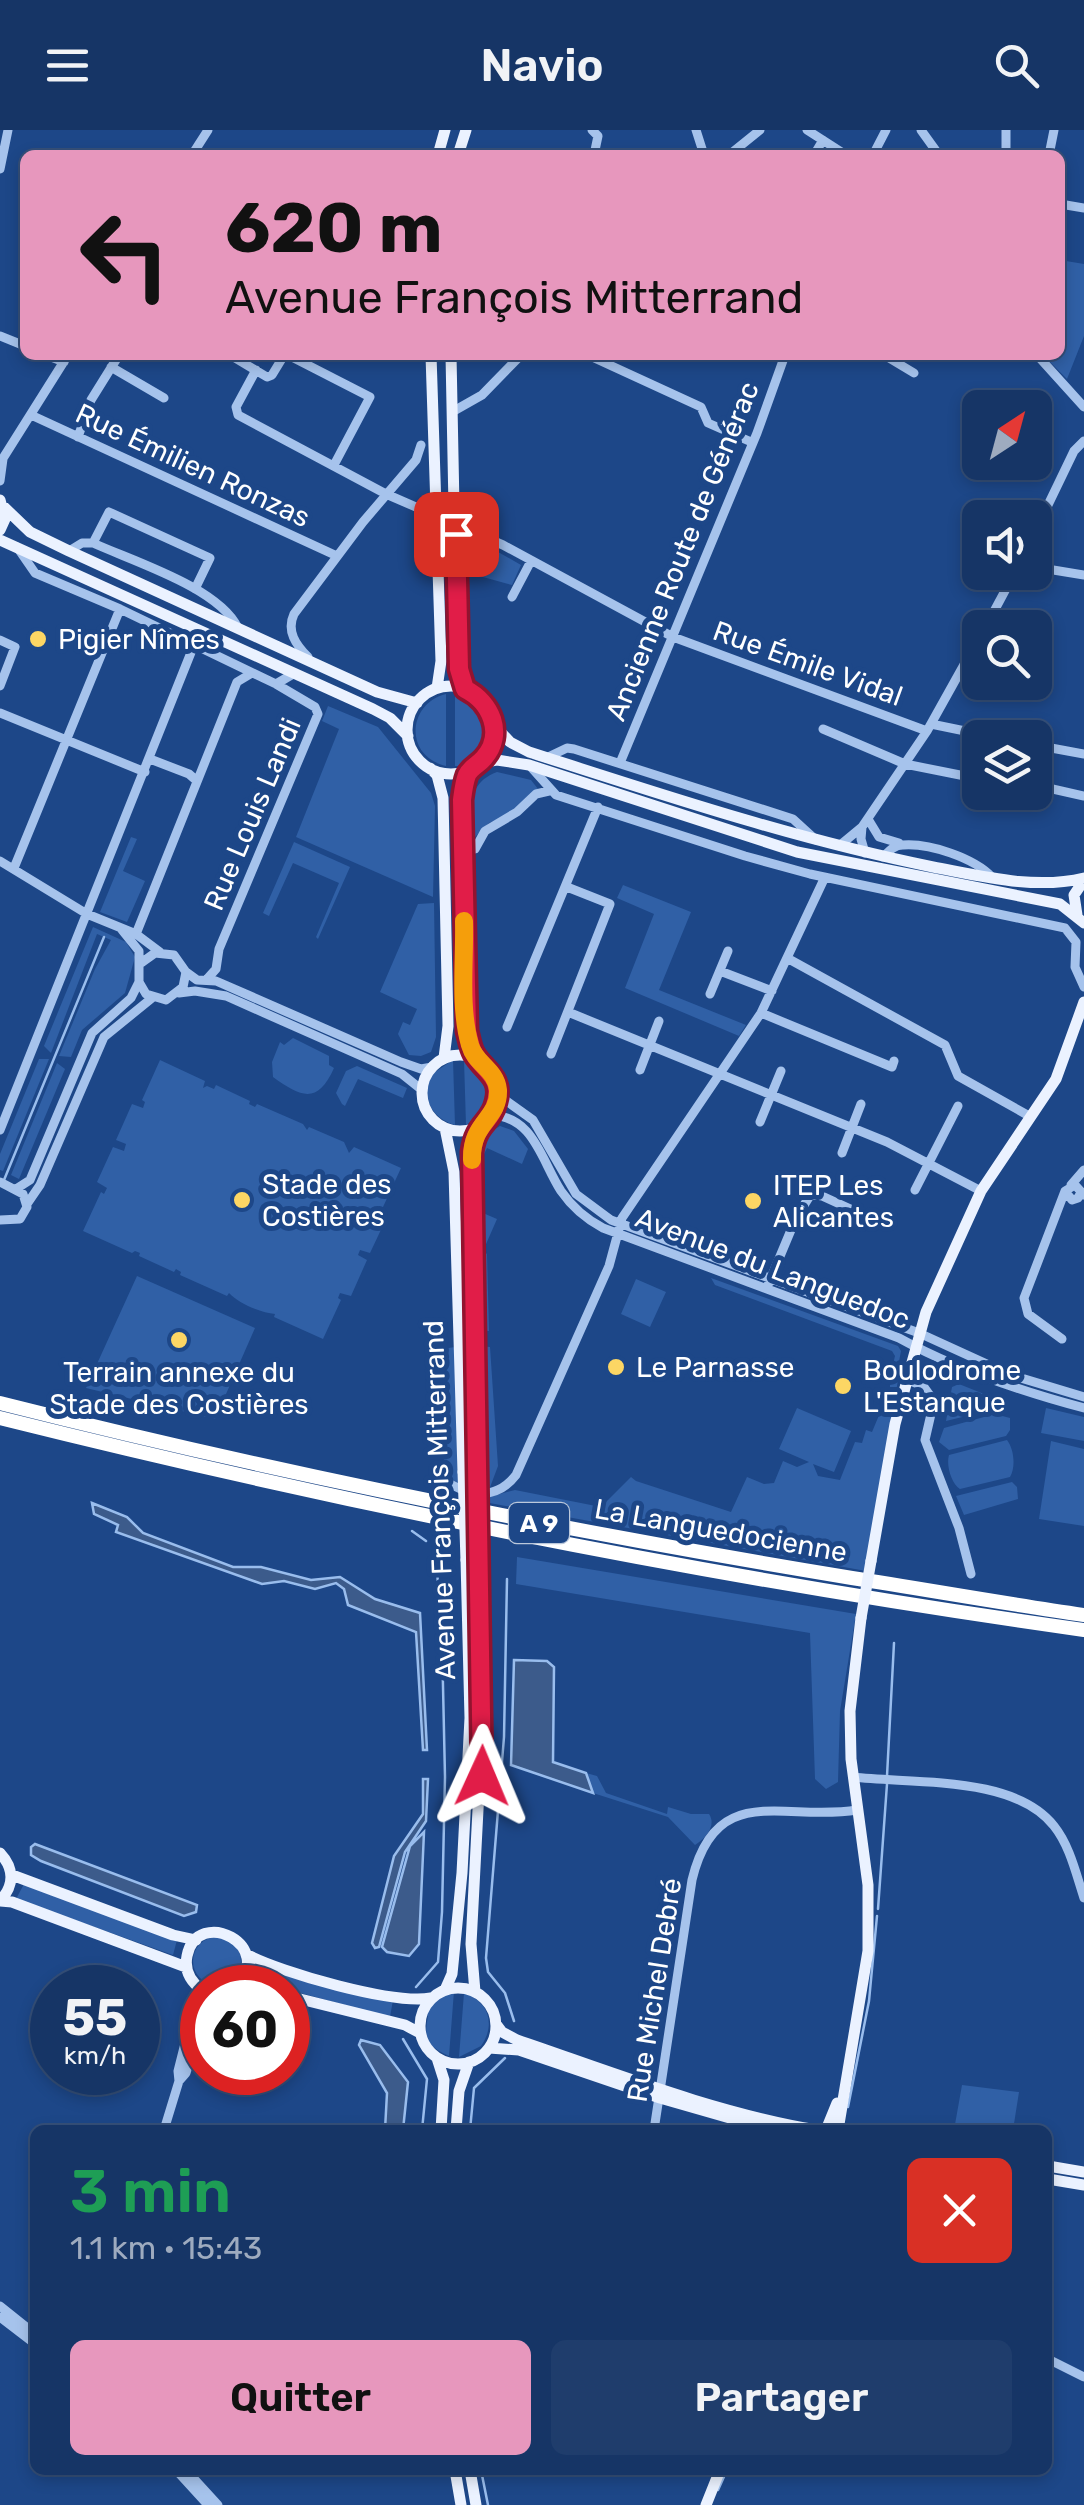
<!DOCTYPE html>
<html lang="fr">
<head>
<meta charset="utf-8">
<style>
  :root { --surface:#163566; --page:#1f3d6c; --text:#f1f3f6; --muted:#9eabbf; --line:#35507a; --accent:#e797bd }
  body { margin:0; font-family:Rubik,sans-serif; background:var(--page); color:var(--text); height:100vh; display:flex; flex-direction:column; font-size:38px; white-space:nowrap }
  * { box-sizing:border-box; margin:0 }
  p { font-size:32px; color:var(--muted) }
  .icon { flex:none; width:55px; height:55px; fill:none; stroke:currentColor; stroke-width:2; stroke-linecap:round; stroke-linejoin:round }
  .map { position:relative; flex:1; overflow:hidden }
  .side { position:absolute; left:30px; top:1995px; width:1022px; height:350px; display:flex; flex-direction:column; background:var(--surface); border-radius:15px; box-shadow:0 5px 15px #0003,0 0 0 2px var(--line) }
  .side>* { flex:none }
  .top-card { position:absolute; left:20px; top:20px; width:1045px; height:210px; border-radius:15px; box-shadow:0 5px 15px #0003,0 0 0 2px var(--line); background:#e797bd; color:#111; overflow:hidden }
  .needle { width:65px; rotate:36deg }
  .controls { position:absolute; left:962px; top:260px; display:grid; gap:20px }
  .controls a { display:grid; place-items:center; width:90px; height:90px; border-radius:15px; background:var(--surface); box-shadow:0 5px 15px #0003,0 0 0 2px var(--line); font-size:50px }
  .speed { position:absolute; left:30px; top:1835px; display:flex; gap:20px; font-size:50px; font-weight:700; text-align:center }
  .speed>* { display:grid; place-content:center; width:130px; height:130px; border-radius:50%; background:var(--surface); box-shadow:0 5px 15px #0003,0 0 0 2px var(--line); line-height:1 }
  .speed small { font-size:25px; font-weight:400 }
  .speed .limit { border:15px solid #d22; background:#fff; color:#111 }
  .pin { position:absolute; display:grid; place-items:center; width:85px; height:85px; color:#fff; margin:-42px; border-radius:20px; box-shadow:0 5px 15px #0006 }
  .me { position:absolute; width:110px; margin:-55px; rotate:1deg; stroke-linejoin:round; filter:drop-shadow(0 0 8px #0008) }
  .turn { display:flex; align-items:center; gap:35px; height:210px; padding:0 40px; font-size:45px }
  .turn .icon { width:130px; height:130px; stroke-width:2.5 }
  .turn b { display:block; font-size:70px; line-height:85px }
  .round { display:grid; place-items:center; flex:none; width:105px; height:105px; border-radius:15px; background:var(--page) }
  .overview { display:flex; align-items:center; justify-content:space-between; height:170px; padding:0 40px }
  h1 { font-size:60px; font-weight:600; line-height:75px; color:#1e9e55 }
  .button { display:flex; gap:20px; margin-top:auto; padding:20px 40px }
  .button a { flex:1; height:115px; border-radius:15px; background:var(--accent); color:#111; font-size:40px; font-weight:600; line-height:115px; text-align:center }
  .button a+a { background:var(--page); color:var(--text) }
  header { display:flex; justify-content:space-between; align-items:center; height:130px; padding:0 40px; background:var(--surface); font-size:45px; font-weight:600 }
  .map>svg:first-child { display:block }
</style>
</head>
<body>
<header><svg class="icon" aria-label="menu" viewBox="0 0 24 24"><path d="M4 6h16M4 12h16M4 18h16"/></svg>Navio<svg class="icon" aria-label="search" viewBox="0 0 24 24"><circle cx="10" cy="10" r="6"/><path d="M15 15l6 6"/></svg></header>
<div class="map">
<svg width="1084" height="2375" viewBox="0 0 1084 2375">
  <rect width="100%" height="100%" fill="#1d4788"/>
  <path fill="#3060a6" d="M1060 130 1084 134V206L1067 249 1043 225H1060Z
    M477 410 521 435 512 455 465 442 464 414Z
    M446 564V636C403 626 408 573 446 564Z
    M455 565C493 576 495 621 458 636H455Z
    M328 576 378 597 431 663 435 676 433 767 296 707 339 599 322 591Z
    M497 642 531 650 538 659 506 686 489 693 473 709C472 680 465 654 497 642Z
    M131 707 137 709 123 741 145 751 127 792 100 782Z
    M294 712 350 737 318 809 316 807 339 753 293 733 269 786 263 783Z
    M623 755 691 782 659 860 746 895 739 906 625 858 654 784 617 768Z
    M434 773 436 907 431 922 421 926 409 925 398 904 403 892 410 895 417 879 380 862 418 774Z
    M93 797 126 812 135 827 125 863 82 900 71 927 59 926 95 839 111 810 97 804 51 923 44 916Z
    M293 908 329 926V935L334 938C318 974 302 968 273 947L272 932 280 912 284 915Z
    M39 929H49L3 1041 0 1040V1024Z
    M160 930 205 951 203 958 207 956 214 959 216 955 250 971 249 974 255 977 257 974 303 994 307 1000 309 997 344 1012 349 1023 354 1017 401 1038 383 1077 379 1076 377 1082 387 1087 370 1123 360 1120 358 1125 367 1130 351 1166 340 1163 338 1168 341 1170 323 1209 274 1187 275 1184C261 1183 238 1173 229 1163L227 1166 180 1145 181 1142 176 1139 174 1142 139 1126 140 1123 135 1121 132 1123 83 1101 101 1062 104 1064 107 1058 97 1052 113 1017 124 1021 126 1014 116 1010 132 974 143 978 145 972 142 970Z
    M453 930 455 995C430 988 421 966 432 944Z
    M464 930 486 943 493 962 487 982 466 995Z
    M57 933 65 939 19 1049 11 1045Z
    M357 936 407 958 403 968 358 949 345 976 342 974 336 963 346 941Z
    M500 996 514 1001 528 1019 522 1034 487 1018 484 1024 481 1022 484 1006Z
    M476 1080 497 1089 483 1121 487 1124 489 1201 477 1200Z
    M137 1146 255 1198 215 1289 86 1258Z
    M711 1148 898 1216 901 1221 897 1242 891 1243 895 1226 892 1221 715 1155Z
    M636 1149 666 1162 650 1197 621 1184Z
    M478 1216 490 1217 498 1336 489 1360H484L483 1346Z
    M455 1217 458 1353 446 1347 444 1339 442 1219Z
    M890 1250H898L866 1441 484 1372V1368L515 1360 601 1377 631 1347 636 1351 731 1382 747 1347 764 1354 774 1353 783 1331 797 1337 809 1332 779 1319 797 1278 851 1301 834 1342 813 1334 818 1346 840 1350 855 1312 862 1313 866 1300 872 1302 890 1259Z
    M959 1254 1004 1272 999 1278 946 1291 952 1257Z
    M1046 1278 1084 1287V1311L1041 1303Z
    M995 1284 1010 1288V1300L1006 1306 949 1320 939 1312 944 1298Z
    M1007 1310C1014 1319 1016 1337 1010 1347L960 1359C951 1353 946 1335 949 1325Z
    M1051 1311 1084 1319V1396L1039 1389Z
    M1012 1352 1017 1357 1018 1369 964 1385 956 1366Z
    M517 1427 856 1484 840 1581 838 1652 826 1659 815 1649 810 1503 516 1454Z
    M586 1643 597 1646 606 1663 667 1684 668 1677 691 1684H709C717 1696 705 1709 695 1715L668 1687 593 1663Z
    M24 1754 177 1810 173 1825 16 1769Z
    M193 1831a24 24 0 1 1 48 0a24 24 0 1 1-48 0Z
    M259 1835 393 1870 390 1887 255 1851Z
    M454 1861 449 1926C425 1915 424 1908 428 1886L425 1884 436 1868Z
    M464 1863C489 1871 496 1895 481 1916L459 1927Z
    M962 1955 1019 1962 1013 2000H954Z"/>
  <path fill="#3c5b8b" stroke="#99bded" stroke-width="2.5" d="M92 1373 127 1387 143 1403 233 1437H261L311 1450 340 1447 375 1469 420 1483 427 1620H423L416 1502 348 1475 344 1459 336 1453 315 1459 284 1451 262 1454 116 1402 118 1395 94 1384Z
    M514 1530 547 1531 554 1537 553 1632 586 1643 593 1663 511 1635Z
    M423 1649H428L426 1691 405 1722 379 1817 375 1818 372 1813 394 1726 423 1684Z
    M424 1702 419 1814 409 1826 387 1822 382 1817 410 1716Z
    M35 1714 197 1775 196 1782 184 1786 41 1731 31 1725V1717Z
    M361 1910 380 1915 408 1952 403 2000H385L387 1963 359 1915Z"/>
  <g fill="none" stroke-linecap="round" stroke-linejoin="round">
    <path stroke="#99bded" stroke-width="2.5" d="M4 1050 104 807
      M412 1401 426 1411
      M507 1449 504 1607 486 1828 488 1842 505 1863 514 1891
      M887 1646 894 1513
      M878 1779 887 1654
      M416 1857 438 1832 442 1782 445 1647 442 1511 436 1426
      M403 1909 427 1949 422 2000
      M848 1977 869 1871 877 1786
      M470 2000 474 1958 505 1928
      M481 2340 488 2375
      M718 2360 727 2340"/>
    <path stroke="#a6c3ec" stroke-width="9" d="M592 0 598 6 594 25
      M696 0 704 25
      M807 0 846 25
      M921 0 939 25
      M1006 0V25
      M192 25 208 0
      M729 25 760 0
      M814 25 823 10
      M873 25 886 0
      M1049 25 1054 0
      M0 39 8 0
      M1060 74 1084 78
      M0 206 25 216
      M46 225 64 232
      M230 225 267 247 272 245 283 227 290 226 370 267 334 335
      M726 225 729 226
      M884 225 914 243
      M1037 225 1084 277
      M590 226 701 277 708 293 749 311
      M111 237 164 268
      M256 240 236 277 238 285 386 364 503 415 673 507 927 601
      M452 282 482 265 521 225
      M31 285 337 426
      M78 307 91 270 119 225
      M0 333 68 225
      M0 351 3 329
      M1035 402 1074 321 1084 311
      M93 413 109 382 210 428 195 459
      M17 417 35 443 120 479 276 554 293 544
      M69 421 82 413H93C135 432 219 458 238 498
      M1035 437 1084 445
      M512 467 531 431
      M985 498 1015 442
      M0 510 15 517 0 556
      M308 527C296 515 286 501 294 484L363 392 416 330 421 315
      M0 583 145 642
      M931 594 999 608
      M823 599 905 634 980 649
      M1035 615 1084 624
      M546 628 567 618 574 619 793 689 816 710
      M150 629 189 644 197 651
      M620 633 757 303 785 225
      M530 636 556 665 745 726 810 744 1065 798 1076 812 1075 837 1084 857
      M1035 655 1084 666
      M868 689 879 707 899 713
      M862 697 927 601 980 506
      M839 716 862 697 861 709 865 723
      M463 722 475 719 485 701 517 682 536 664 549 661
      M883 727C889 721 894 715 903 715 930 713 974 728 992 747
      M0 731 87 784 136 804 160 822
      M14 738 120 479
      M122 800 139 821V852L146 864 166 870 183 857 186 842 174 825 155 823 141 833
      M136 804 237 552 252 543
      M787 828 945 915 958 946 1031 987
      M720 841 772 861
      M186 842 197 850 216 851 401 932 421 939 432 937
      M207 849 216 839 219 819 318 584 315 577 276 554
      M179 863 195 861 226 866 402 944 422 960
      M710 864 728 821
      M568 882 887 1012 981 1061
      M761 883 892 937 894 931
      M507 897 598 677
      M551 924 610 774 567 757
      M640 940 659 891
      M498 965 533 990 576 1064 611 1090 919 1203 1011 1245 1084 1267
      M490 985C534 986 541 1030 561 1061 572 1077 586 1089 603 1098L899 1208C957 1240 1020 1261 1084 1278
      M760 992 781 941
      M0 1000 194 515
      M842 1023 861 974
      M0 1052 23 1064 27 1077 20 1089 0 1090
      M1071 1055 1084 1040
      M16 1059 30 1050 92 903 131 868 139 852
      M915 1060 958 976
      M1081 1062 1078 1068 1072 1070 1065 1061 1075 1055 1084 1065
      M27 1074 40 1055 104 907 152 868
      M768 1155 796 1088 811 1064 822 1066 868 1087
      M1062 1209 1028 1184 1024 1168 1065 1061
      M906 1249 924 1257 934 1271 925 1310 959 1398 971 1444
      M443 1349C467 1367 496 1371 516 1345L609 1136 622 1088 761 883 825 747
      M853 1647C913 1654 1014 1645 1054 1696 1070 1716 1076 1744 1084 1768
      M179 1951 186 1943 202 1892
      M164 2000 179 1951 178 1941 199 1858
      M654 2000 692 1750C716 1650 784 1692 857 1680
      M0 2176 35 2204
      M0 2187 35 2214
      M1048 2229 1084 2247
      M176 2340 208 2375
      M186 2340 218 2375"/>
    <path stroke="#ebf2ff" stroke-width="11" d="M438 25 445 0
      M458 25 466 0
      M431 225 441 531 437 558
      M451 225 457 529 465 559
      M0 370 5 389 0 400
      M4 377 30 402 69 421 377 562 417 573
      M0 410 373 579 390 588 408 606
      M407 600a44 44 0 1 1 88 0a44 44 0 1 1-88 0Z
      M494 595 510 612 529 622C663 665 795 709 933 737 981 746 1035 760 1084 748
      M479 633 497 630 529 635 797 722 1060 774 1084 793
      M430 638 437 645 443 668 448 896 444 928
      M470 639 463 661 466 881 470 916 478 930
      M1077 785 1074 765 1084 750
      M422 963a38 38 0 1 1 76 0a38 38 0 1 1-76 0Z
      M445 998 454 1042 463 1342
      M475 1345 472 1022 479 996
      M871 1431 895 1294 926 1182 981 1061 1056 949 1084 872
      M0 1723C14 1738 15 1755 0 1771
      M12 1745 173 1805 196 1810
      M0 1771 12 1772 186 1837
      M246 1824C281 1843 395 1875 431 1868
      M240 1853 260 1858
      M420 1896a38 38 0 1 1 76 0a38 38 0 1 1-76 0Z
      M202 1860C191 1852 184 1841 187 1826 197 1775 279 1816 234 1858
      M445 1860 452 1844 462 1743 470 1588 466 1430
      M475 1862 471 1814 482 1603 478 1432
      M288 1866 405 1895 420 1903
      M496 1894 502 1902 517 1910C611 1942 718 1984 817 2000
      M489 1918 519 1920 660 1968 772 2000
      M437 1928 444 1950 441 2000
      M456 2000 459 1961 469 1932
      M826 2000 837 1973
      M838 2000 868 1821V1755L851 1629 850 1581 861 1488
      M1048 2036 1084 2042
      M1048 2049 1084 2055
      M455 2340 461 2375
      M470 2340 476 2375
      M706 2375 720 2340"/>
    <path stroke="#fff" stroke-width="14" d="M0 1273C281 1344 566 1401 852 1448 929 1460 1007 1474 1084 1485
      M0 1288C357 1377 719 1449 1084 1500"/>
    <path stroke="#ebf2ff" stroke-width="11" d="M463 1342 466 1430
      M475 1345 478 1432
      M861 1488 871 1431"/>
  </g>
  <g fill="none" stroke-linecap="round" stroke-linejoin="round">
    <g stroke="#92132f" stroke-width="25">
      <path id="route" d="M456 404 459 539 465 559C491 572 505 604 484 628 478 635 471 637 467 645 464 653 463 662 462 670L467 901C469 908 470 917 474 924 484 941 503 947 496 972 491 994 476 992 472 1022L482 1646"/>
    </g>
    <use href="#route" stroke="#e11d48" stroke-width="18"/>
    <path stroke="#f59e0b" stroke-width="18" d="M464 791C465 831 459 877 470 915 475 934 496 939 498 960 499 990 471 991 472 1030"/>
  </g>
  <g fill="#fcd664" stroke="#1d4788" stroke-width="4">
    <circle cx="38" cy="509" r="10"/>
    <circle cx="242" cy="1070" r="10"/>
    <circle cx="753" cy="1071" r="10"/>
    <circle cx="179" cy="1210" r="10"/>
    <circle cx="616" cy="1237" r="10"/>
    <circle cx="843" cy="1256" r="10"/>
  </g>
  <g text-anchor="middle" stroke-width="10" stroke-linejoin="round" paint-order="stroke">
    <rect fill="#1d4788" stroke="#bbc8db" stroke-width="2.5" x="509" y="1373" width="60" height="40" rx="8"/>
    <g font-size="25" font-weight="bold" fill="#fff">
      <text x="539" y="1402">A 9</text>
    </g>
    <g font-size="28" fill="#fff" stroke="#1d4788">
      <text transform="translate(193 335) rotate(25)" y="10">Rue Émilien Ronzas</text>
      <text transform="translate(682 421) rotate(-68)" y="10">Ancienne Route de Générac</text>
      <text transform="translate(808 533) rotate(20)" y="10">Rue Émile Vidal</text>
      <text transform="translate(252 684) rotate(-67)" y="10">Rue Louis Landi</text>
      <text transform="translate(773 1138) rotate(21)" y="10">Avenue du Languedoc</text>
      <text transform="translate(439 1370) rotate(-92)" y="10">Avenue François Mitterrand</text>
      <text transform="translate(721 1400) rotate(10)" y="10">La Languedocienne</text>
      <text transform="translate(654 1860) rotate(-81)" y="10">Rue Michel Debré</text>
    </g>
    <g font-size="28" fill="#fff" stroke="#1d4788" text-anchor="start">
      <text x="58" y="519">Pigier Nîmes</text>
      <text x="262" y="1064">Stade des<tspan x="262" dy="32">Costières</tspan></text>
      <text x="773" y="1065">ITEP Les<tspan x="773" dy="32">Alicantes</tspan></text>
      <text x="636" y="1247">Le Parnasse</text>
      <text x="863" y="1250">Boulodrome<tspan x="863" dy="32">L'Estanque</tspan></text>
      <text x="179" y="1252" text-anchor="middle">Terrain annexe du<tspan x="179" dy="32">Stade des Costières</tspan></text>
    </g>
  </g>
</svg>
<div class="controls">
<a><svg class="needle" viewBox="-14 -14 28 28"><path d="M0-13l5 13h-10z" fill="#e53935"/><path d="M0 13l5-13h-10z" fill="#9eabbf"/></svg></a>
<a><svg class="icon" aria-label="sound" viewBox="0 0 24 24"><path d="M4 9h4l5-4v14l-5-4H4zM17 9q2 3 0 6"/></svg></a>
<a><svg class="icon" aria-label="search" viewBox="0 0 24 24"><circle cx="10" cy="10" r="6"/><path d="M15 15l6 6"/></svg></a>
<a><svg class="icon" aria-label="layers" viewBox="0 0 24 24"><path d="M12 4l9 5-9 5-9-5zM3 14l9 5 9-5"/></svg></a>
</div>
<div class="speed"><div>55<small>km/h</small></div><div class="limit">60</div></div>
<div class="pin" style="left:456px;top:404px;background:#d93025"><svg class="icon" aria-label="arrive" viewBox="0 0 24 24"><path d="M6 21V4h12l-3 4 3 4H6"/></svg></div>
<svg class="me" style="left:482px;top:1646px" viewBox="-20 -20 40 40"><path d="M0-17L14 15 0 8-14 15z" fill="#e11d48" stroke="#fff" stroke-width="4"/></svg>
<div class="top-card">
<div class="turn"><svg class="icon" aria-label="left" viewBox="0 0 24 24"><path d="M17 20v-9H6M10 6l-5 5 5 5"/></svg><div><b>620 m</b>Avenue François Mitterrand</div></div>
</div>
<section class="side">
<div class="overview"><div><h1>3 min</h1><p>1.1 km · 15:43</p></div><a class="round" style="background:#d93025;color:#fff"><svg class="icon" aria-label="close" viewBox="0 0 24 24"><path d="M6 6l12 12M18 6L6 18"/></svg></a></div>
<div class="button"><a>Quitter</a><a>Partager</a></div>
</section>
</div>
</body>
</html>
